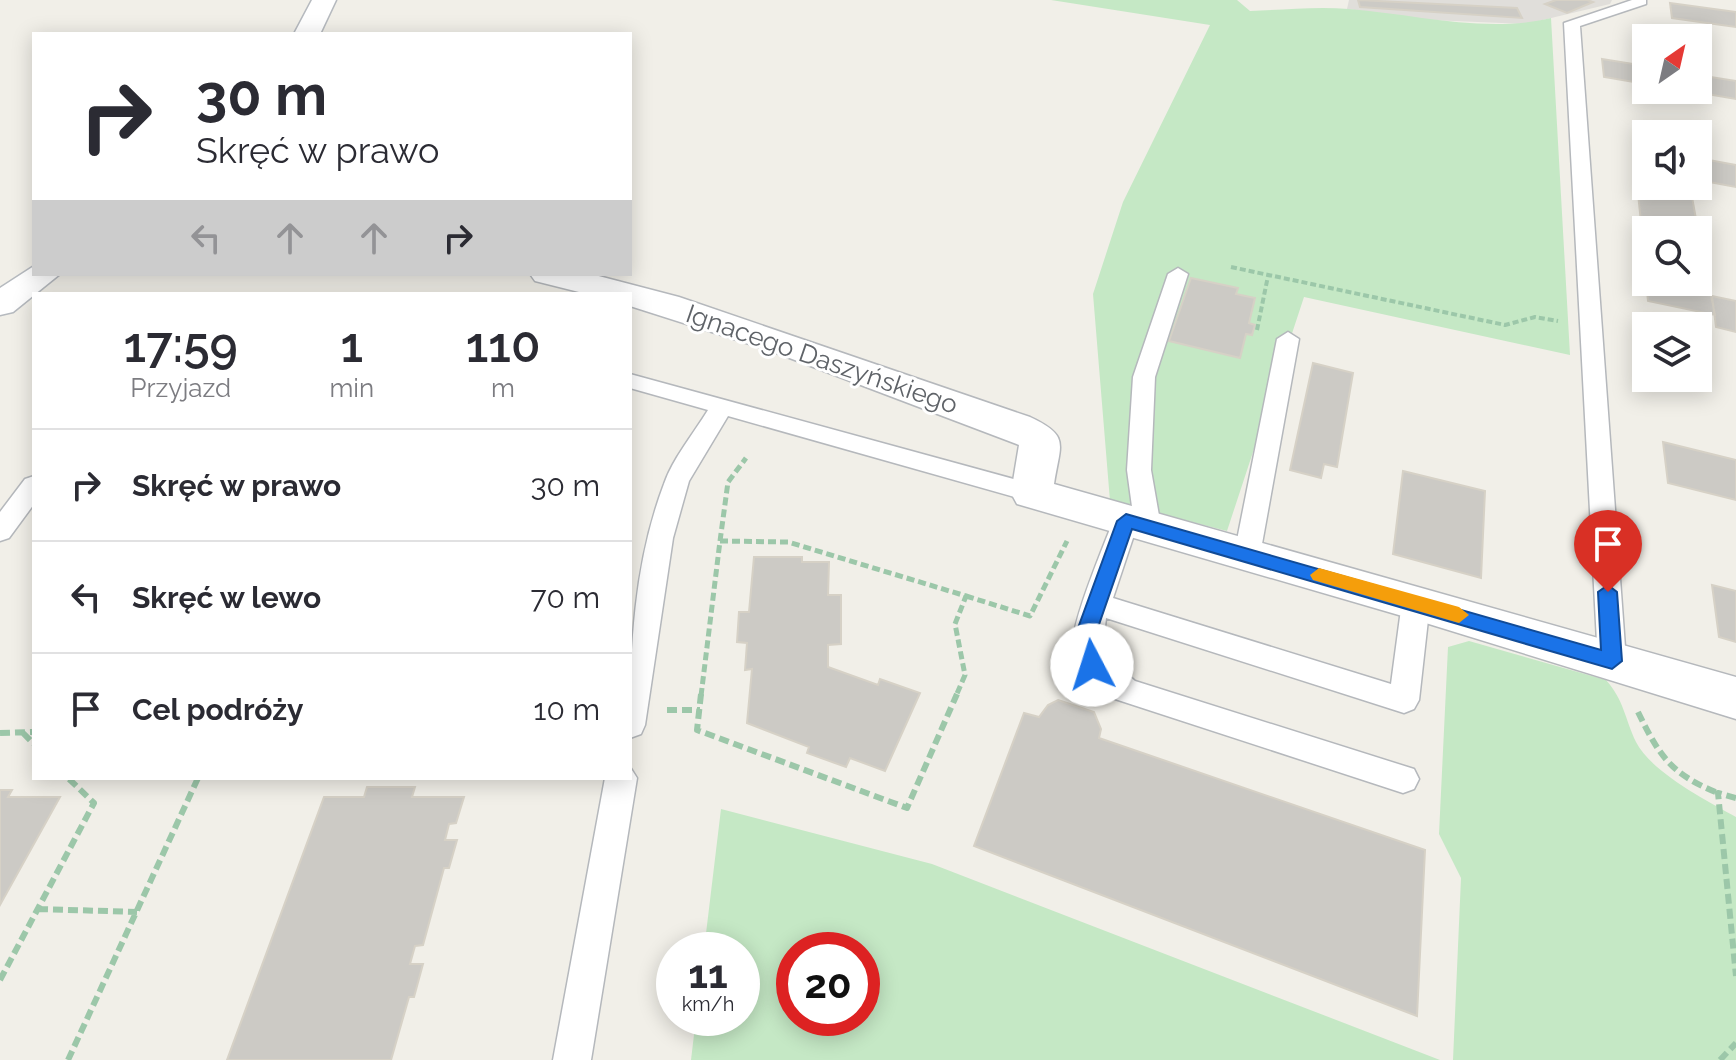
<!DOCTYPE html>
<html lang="pl">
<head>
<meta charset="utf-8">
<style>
  :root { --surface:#fff; --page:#f7f7f7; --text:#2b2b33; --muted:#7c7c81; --line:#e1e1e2 }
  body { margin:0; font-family:Raleway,sans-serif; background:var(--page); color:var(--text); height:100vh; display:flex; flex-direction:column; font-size:30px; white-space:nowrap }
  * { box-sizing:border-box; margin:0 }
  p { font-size:26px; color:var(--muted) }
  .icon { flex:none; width:44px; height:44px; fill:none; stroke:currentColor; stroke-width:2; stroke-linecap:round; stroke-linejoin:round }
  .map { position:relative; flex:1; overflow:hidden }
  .details { position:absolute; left:32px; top:292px; width:600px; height:488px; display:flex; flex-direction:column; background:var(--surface); border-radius:0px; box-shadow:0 4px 20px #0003 }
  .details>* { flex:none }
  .banner { position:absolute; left:32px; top:32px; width:600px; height:244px; border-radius:0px; box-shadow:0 4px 20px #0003; background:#fff; color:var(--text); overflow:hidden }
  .needle { width:52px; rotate:34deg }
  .tools { position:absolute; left:1632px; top:24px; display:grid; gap:16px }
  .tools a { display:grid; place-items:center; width:80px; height:80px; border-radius:0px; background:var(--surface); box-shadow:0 4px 20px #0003; font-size:40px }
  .speed { position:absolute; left:656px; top:932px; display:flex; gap:16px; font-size:40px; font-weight:700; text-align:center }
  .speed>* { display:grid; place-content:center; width:104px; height:104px; border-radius:50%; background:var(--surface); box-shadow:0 4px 20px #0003; line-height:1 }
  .speed small { font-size:20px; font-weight:400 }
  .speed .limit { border:12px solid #d22; background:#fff; color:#111 }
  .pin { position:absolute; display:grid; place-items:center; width:68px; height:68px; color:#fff; margin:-82px -34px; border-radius:50% 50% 50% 0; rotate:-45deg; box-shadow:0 0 8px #0007 }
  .pin .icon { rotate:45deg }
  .me { position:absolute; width:88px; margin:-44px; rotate:355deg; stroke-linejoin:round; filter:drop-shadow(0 0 6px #0008) }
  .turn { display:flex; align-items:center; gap:28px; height:168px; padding:0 32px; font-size:36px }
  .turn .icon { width:104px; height:104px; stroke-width:2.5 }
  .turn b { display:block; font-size:56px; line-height:68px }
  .lanes { display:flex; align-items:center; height:76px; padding:0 32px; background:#0003; justify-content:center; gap:40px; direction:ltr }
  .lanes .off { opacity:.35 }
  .eta { display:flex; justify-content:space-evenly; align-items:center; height:136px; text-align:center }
  .eta b { font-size:48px; font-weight:600; line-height:56px }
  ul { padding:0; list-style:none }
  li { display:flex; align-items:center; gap:24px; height:112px; padding:0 32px; border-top:2px solid var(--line) }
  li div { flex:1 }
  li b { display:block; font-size:30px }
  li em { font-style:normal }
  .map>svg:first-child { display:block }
</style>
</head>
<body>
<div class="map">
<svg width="1736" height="1060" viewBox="0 0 1736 1060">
  <rect width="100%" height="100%" fill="#f1efe8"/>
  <path fill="#e0deda" d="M1349 0H1612L1610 4 1526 24 1430 20 1347 9Z"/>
  <path fill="#c5e8c5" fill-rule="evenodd" d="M1051 0H1237L1250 11C1282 10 1316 6 1349 9 1415 14 1485 34 1551 18L1570 355 1304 297 1227 531 1110 501 1093 294 1123 202 1210 25Z
    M1469 641 1606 680C1624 700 1625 719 1636 742 1651 772 1707 801 1736 817V1060H1453L1461 878 1439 834 1448 647Z
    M721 809 932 864 1440 1060H691L696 1018H742V950H704ZM862 950V1018H794V950Z"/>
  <path fill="#cccac5" stroke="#d6d1c6" stroke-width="2" d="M1358 0 1517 8 1522 18 1360 7Z
    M1556 0H1587L1593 2 1567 13 1545 4Z
    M1670 3 1736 12V27L1672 18Z
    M1602 59 1646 66V84L1604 77Z
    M1698 75 1736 81V99L1684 90H1698Z
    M1634 155 1646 158V186H1690L1698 230 1641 222Z
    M1698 158 1736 165V187L1698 180Z
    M1641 222 1681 230H1646V278Z
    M1698 233 1715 315 1648 301 1646 282H1698Z
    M1191 278 1238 288 1236 294 1255 298 1249 323 1255 325 1252 335 1246 334 1240 358 1169 341Z
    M1712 296 1736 301V332L1716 327Z
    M1313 363 1353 373 1337 467 1324 464 1321 478 1290 470Z
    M1663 442 1736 460V500L1668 483Z
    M1403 471 1485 491 1481 578 1393 554Z
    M754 557H802V562H829L828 595H841V644L828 645V667L878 685 880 679 920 693 885 771 850 758 846 767 807 753 809 747 747 723 752 669 745 670 747 643 737 642 739 612H749Z
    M1712 585 1736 591V642L1719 637Z
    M1058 700 1094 712 1101 729 1099 738 1425 850 1417 1016 974 846 1024 713 1039 717 1048 705Z
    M367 787H415L412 797H464L456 823 449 824 445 840H457L449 868H444L423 945 415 946 410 964H423L414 997H409L391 1060H227L324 797H364Z
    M0 790H12L8 797H60L0 905Z"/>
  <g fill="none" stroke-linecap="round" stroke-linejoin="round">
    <g stroke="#b5b8bc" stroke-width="3">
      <path id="lane" d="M1632 0H1646V4L1580 26 1626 661 1622 669 1612 673 1602 669 1598 661 1564 23Z
        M1178 268 1188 274 1155 377 1151 470 1161 527 1157 534 1148 537 1136 529 1113 598 1391 684 1402 602 1406 594 1416 591 1426 594 1430 602 1419 700 1414 709 1404 713 1106 618 1102 653 1135 681 1414 769 1419 779 1414 789 1403 793 1115 699C1098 686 1079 674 1073 653 1067 631 1104 546 1113 521L1117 514H1133L1127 470 1133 377 1168 274Z
        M1288 332 1299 339 1260 555 1256 562 1247 565 1238 562 1234 555 1277 339Z
        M630 374 1032 484 1041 487 1045 493 1041 499 1032 502 728 416 689 481 673 538 645 725 641 734 630 738C630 652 633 566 664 484 673 458 694 433 708 410L630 388Z
        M34 476V504L9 538 0 541V512L25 479Z
        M630 767 637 778 591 1060H553L605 778H630Z"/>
    </g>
    <g stroke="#b5b8bc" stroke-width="3">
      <path id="street" d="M530 274H591L679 297 1030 417C1071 436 1060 444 1054 484L1736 677V719L1416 620 1017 504 1011 493 1019 445 771 351 630 306V294H587L535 281Z"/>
    </g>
    <g stroke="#b6babf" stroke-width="3">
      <path id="secondary" d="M312 0H336L320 34H294Z
        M34 266V274H60L13 312 0 315V288Z"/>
    </g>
    <path stroke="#9cc7a9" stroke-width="4" stroke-dasharray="6 3" stroke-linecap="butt" d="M1231 267 1505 325 1535 317 1558 321
      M1257 330 1268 276"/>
    <path stroke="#9cc7a9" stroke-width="5" stroke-dasharray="8 4" stroke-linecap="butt" d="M720 541 788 542 966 596 955 624 965 675 956 696
      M720 541 728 482 746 458
      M966 596 1030 616 1067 541
      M701 696 720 541"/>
    <path stroke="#9cc7a9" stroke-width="6" stroke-dasharray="10 5" stroke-linecap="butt" d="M701 694 697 730 907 808 957 694
      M667 710H700
      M1638 712C1660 757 1671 774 1718 793
      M0 733 34 732
      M23 733 34 744
      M1736 798 1718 793 1736 976
      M38 909 137 912
      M0 980 94 803 68 778
      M68 1060 198 778
      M1720 1060 1736 1043"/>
    <use href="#lane" fill="#fff" fill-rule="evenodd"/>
    <use href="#street" fill="#fff" fill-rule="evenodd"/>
    <use href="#secondary" fill="#fff" fill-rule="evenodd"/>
  </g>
  <path fill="#1a73e8" stroke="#114b97" stroke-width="2" d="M1126 514 1601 650 1598 592 1608 585 1617 592 1622 661 1612 669 1132 529 1094 639 1102 665 1092 674 1084 671 1074 639 1117 521Z"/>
  <path fill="#f59e0b" d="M1319 568 1459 607 1469 615 1459 623 1313 580 1310 575Z"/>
  <g text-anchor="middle" stroke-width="6" stroke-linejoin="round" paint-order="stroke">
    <g font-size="26" fill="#5f6368" stroke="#fff">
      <text transform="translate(822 359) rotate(19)" y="9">Ignacego Daszyńskiego</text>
    </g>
  </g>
</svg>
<div class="tools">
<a><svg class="needle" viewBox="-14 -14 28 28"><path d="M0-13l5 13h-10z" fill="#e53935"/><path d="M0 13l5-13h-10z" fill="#7c7c81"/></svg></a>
<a><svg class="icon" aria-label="sound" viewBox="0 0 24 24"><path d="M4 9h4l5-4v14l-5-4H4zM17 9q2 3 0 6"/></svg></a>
<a><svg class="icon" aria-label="search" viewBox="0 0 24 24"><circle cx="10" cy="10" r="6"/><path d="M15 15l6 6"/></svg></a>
<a><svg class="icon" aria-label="layers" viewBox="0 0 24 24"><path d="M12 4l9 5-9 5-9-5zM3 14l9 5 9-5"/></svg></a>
</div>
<div class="speed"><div>11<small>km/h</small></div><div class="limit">20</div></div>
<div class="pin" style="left:1608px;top:592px;background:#d93025"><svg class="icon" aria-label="arrive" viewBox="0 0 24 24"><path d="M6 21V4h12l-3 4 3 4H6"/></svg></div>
<svg class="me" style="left:1092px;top:665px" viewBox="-20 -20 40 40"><circle r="19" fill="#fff"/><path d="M0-13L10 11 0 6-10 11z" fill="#1a73e8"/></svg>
<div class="banner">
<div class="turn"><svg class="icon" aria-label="right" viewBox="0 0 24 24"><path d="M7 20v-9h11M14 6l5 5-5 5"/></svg><div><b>30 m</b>Skręć w prawo</div></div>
<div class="lanes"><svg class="icon off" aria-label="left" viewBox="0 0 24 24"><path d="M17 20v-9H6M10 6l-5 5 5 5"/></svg><svg class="icon off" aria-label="ahead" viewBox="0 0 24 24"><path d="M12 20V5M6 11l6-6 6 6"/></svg><svg class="icon off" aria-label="ahead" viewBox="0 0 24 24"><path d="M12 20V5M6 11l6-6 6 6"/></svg><svg class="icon" aria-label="right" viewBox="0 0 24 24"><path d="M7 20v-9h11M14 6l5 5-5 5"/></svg></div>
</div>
<section class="details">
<div class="eta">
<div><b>17:59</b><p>Przyjazd</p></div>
<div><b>1</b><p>min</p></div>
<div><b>110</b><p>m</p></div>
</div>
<ul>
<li><svg class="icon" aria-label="right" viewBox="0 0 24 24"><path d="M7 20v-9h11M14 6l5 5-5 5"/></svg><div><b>Skręć w prawo</b></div><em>30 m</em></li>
<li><svg class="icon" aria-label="left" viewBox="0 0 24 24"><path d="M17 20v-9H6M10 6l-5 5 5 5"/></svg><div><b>Skręć w lewo</b></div><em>70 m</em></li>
<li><svg class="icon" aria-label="arrive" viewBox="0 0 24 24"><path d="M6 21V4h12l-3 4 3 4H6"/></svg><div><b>Cel podróży</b></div><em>10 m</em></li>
</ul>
</section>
</div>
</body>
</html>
